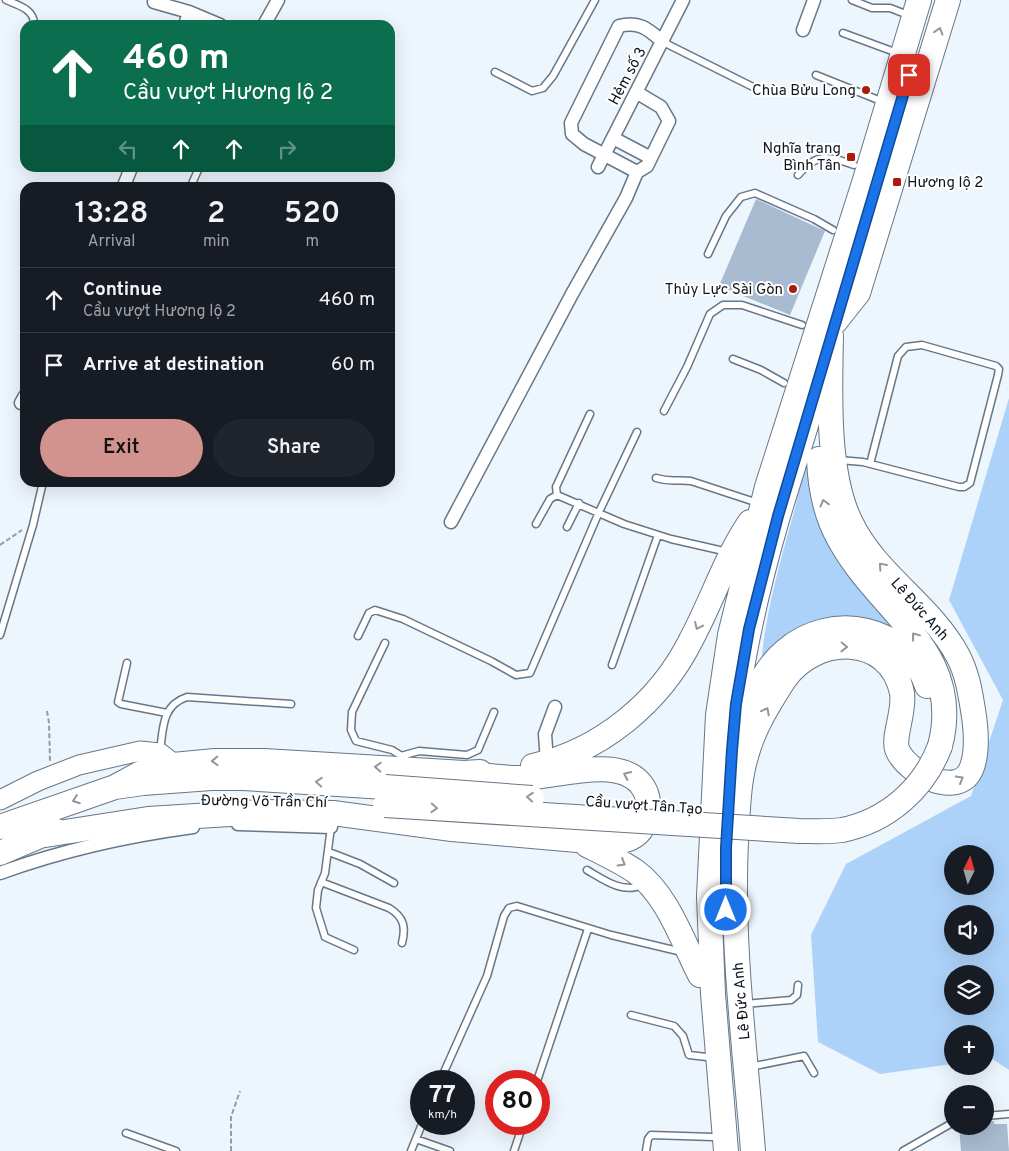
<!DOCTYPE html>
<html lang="en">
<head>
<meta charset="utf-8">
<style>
  :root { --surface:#171b24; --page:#20242c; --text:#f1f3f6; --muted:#9ea1a6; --line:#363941; --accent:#d2928d }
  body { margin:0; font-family:Overpass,sans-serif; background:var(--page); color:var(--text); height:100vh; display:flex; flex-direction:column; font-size:19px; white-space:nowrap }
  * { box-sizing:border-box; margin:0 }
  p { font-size:16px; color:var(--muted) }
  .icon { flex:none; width:28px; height:28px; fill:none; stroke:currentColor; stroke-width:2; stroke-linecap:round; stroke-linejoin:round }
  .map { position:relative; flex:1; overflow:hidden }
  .panel { position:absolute; left:20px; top:182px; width:375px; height:305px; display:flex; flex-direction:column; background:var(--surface); border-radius:15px; box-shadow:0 5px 20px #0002 }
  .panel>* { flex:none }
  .banner { position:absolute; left:20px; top:20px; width:375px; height:152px; border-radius:15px; box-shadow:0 5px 20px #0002; background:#0b6e4f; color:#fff; overflow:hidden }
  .needle { width:32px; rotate:5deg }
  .fabs { position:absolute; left:944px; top:845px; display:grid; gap:10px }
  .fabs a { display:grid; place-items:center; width:50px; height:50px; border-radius:50%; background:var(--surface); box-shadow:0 5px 20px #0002; font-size:25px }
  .speed { position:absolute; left:410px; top:1070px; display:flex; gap:10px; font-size:25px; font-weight:700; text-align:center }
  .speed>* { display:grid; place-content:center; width:65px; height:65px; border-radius:50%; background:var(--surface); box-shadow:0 5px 20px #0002; line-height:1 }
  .speed small { font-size:12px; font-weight:400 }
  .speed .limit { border:8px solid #d22; background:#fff; color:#111 }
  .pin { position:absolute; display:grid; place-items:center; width:42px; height:42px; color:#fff; margin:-21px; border-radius:10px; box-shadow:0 2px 8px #0006 }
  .me { position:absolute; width:55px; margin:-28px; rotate:0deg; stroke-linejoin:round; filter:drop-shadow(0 0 4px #0008) }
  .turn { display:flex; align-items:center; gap:18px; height:105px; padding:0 20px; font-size:22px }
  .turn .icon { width:65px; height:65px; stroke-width:2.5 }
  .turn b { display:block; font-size:35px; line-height:42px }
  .lanes { display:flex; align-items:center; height:48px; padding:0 20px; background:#0003; justify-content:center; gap:25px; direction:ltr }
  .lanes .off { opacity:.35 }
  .eta { display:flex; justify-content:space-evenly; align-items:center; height:85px; text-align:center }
  .eta b { font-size:30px; font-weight:600; line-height:35px }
  .cta { display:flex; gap:10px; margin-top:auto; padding:10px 20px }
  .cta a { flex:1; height:58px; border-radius:30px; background:var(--accent); color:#111; font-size:20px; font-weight:600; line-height:58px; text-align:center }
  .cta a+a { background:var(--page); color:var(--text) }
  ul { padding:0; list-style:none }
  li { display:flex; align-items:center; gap:15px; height:65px; padding:0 20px; border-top:1px solid var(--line) }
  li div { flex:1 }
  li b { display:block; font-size:19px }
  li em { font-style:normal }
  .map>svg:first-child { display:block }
</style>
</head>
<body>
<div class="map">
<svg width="1009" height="1151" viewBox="0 0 1009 1151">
  <rect width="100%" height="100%" fill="#edf5fd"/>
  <path fill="#add2f9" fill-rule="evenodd" d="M1009 398V1070L991 1058 985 1059V1034H952V1064L880 1074 818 1042 811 935 846 864 971 796 1003 700 949 600ZM952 854H985V886H952ZM952 914H985V946H952ZM952 974H985V1006H952Z
    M807 460 909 644 897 639 761 665C765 614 780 562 794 512 799 494 801 477 807 460Z"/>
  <path fill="#a8bbd0" d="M756 199 825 231 790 315 719 286Z
    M994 1121V1124H1007L1009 1151H961L959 1127 985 1126V1122Z"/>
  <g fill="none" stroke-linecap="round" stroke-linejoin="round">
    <g stroke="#66778a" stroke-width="9">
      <path id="lane" d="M6 0C17 5 35 9 34 25
        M852 0 872 8H890L903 13
        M843 33 892 51
        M663 42 761 91
        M495 72 532 91 543 88 553 76 595 0
        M816 75 876 99
        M798 175C817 152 828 156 854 165
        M190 188 199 168
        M708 254 726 216 741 197 755 193 814 219 833 230
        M733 359 761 370 784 383
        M664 411 687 367 710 314 723 305H742L802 325
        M590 414 556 487 557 495 624 524 671 539 728 552
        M839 460 863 462 959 487H964L970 483 998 375 999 369 996 366 922 345 906 347 898 356 870 464
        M656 478C673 483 675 479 691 481L758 503
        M536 524 550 499 557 495
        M567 527 579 503
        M0 635 33 525 43 482
        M358 636 369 613 375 610 403 619 491 661 516 675 530 673 599 512 637 432
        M385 643 352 712 351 730 356 741 392 750 405 758 406 765
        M127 663 118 702 121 704 167 713
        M612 665 658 535
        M160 752C163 728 162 705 187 697L291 704
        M401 756 419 751 467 755 478 750 494 712
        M331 827 325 873 318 890 316 908 325 937 354 950
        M329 852 360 864 394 883
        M587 870C604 880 624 895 643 884
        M321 882 389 908C404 917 406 927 402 943
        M745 1004 791 1000 797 995 798 985
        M631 1015 674 1026 683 1036 689 1055 707 1057
        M750 1067 804 1056 814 1073
        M440 1081 487 976 504 916 509 908 517 906 611 935 682 952
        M537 1081 588 929
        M985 1116 1009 1114
        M126 1133 176 1151
        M416 1139 450 1151
        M411 1151 422 1124
        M514 1151 523 1124
        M646 1151 648 1139 651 1135 713 1137
        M903 1151 952 1123"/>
    </g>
    <g stroke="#66778a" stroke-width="15">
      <path id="street" d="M154 2 189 12 220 25
        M185 25 189 12
        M264 25 278 0
        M803 30 814 0
        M613 138 651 158
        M598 167 683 0
        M637 172 584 144 572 134 571 123 619 26C640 21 648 29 663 42
        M123 188 131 168
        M21 403 25 396
        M451 522 572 294 626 198 637 172 647 166 669 121 661 107 636 92
        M547 762 545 734 555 707
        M238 824 331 827 333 813
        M0 873C63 850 126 836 193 827"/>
    </g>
    <g stroke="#66778a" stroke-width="21">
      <path id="secondary" d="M0 800 38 781 79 765 140 751 160 753 174 764"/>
    </g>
    <g stroke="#66778a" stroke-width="26">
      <path id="highway" d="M835 322 858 293 948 0
        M819 459C820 487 825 514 839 539 878 612 965 651 940 746
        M741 726C751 700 763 669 785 651 831 611 907 625 927 686
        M731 758C736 676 755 595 778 516 793 466 810 416 823 366
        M533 766C601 751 660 702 691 640 712 601 725 559 750 522
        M115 787 152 767 215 761H264L464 773 480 772
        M0 827 115 787 143 783 211 778H243L385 787
        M39 836 148 819 262 812 333 813 452 829 611 843C623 841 637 839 643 826 648 817 650 803 646 793 629 751 558 777 525 778 506 779 484 775 464 773
        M587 845C603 853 620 861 635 871 667 894 682 940 700 975
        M0 853 54 830
        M726 1151 713 994 709 896 718 715 730 635 767 487 865 180 919 0
        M753 1151C745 1048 731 944 736 841 738 812 738 781 747 753 754 727 770 702 784 680 815 634 890 633 902 693 905 711 893 736 897 749 906 773 960 801 972 767 978 750 976 728 973 710 970 691 967 673 958 656 931 605 876 575 851 523 826 473 830 391 831 336"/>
    </g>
    <path stroke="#949ba3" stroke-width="2" stroke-dasharray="5 2.5" stroke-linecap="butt" d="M0 545 22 530
      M47 711 49 723 50 761
      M231 1151V1117L240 1091"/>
    <use href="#lane" stroke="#fff" stroke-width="6"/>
    <use href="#street" stroke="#fff" stroke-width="12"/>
    <use href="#secondary" stroke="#fff" stroke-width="19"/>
    <use href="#highway" stroke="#fff" stroke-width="24"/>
    <g stroke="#66778a" stroke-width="26" stroke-linecap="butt">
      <path id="highway-bridge" d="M385 787 532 798
        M385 805 799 831C813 831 828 832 842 830 887 821 924 789 940 746"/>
    </g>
    <use href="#highway-bridge" stroke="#fff" stroke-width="24"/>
  </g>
  <defs><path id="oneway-chevron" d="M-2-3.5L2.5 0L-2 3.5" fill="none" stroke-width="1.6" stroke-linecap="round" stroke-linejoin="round" transform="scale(1.25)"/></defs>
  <g stroke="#939699">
    <use href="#oneway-chevron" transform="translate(939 31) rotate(-73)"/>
    <use href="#oneway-chevron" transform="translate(824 503) rotate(-105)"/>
    <use href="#oneway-chevron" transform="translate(882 566) rotate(-131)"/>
    <use href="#oneway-chevron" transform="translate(698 626) rotate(115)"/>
    <use href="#oneway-chevron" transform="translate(915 636) rotate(-127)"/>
    <use href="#oneway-chevron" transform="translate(844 647) rotate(1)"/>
    <use href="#oneway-chevron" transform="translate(766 711) rotate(-62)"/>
    <use href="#oneway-chevron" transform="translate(215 761) rotate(178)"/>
    <use href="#oneway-chevron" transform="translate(378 767) rotate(-177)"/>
    <use href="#oneway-chevron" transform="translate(627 775) rotate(-155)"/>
    <use href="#oneway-chevron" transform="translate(960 779) rotate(-30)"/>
    <use href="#oneway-chevron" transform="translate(319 782) rotate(-176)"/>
    <use href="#oneway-chevron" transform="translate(530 797) rotate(-176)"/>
    <use href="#oneway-chevron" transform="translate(76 800) rotate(160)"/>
    <use href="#oneway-chevron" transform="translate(434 808) rotate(3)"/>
    <use href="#oneway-chevron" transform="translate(622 863) rotate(31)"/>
  </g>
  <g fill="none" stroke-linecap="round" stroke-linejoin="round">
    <g stroke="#114b97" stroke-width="12">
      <path id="route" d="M726 910V848L732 750 736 704 749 629 778 516 909 75"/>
    </g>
    <use href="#route" stroke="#1a73e8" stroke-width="9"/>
  </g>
  <g fill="#ab1b0d" stroke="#fff" stroke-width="2">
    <circle cx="866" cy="90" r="5"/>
    <rect x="846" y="152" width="10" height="10" rx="2.5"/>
    <rect x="892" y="177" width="10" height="10" rx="2.5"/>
    <circle cx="793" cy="289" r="5"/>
  </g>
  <g text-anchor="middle" stroke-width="4" stroke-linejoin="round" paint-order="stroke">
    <g font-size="15" fill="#0f161d" stroke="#fff">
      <text transform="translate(627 76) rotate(-62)" y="5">Hẻm số 3</text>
      <text transform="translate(920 609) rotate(48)" y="5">Lê Đức Anh</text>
      <text transform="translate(264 801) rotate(1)" y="5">Đường Võ Trần Chí</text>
      <text transform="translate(644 805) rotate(4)" y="5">Cầu vượt Tân Tạo</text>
      <text transform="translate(741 1001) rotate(-95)" y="5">Lê Đức Anh</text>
    </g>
    <g font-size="15" fill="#0f161d" stroke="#fff" text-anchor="end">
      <text x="856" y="95">Chùa Bửu Long</text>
      <text x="841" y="153">Nghĩa trang<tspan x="841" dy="17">Bình Tân</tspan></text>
      <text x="907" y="187" text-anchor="start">Hương lộ 2</text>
      <text x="783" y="294">Thủy Lực Sài Gòn</text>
    </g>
  </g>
</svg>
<div class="fabs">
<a><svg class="needle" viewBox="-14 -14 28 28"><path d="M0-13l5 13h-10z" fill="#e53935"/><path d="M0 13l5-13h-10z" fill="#9ea1a6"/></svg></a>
<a><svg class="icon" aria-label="sound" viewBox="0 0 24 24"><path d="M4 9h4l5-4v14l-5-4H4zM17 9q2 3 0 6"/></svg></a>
<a><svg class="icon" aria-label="layers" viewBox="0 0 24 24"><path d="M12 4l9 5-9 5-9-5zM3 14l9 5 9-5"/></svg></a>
<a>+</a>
<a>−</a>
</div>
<div class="speed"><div>77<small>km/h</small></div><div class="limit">80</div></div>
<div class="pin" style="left:909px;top:75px;background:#d93025"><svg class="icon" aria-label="arrive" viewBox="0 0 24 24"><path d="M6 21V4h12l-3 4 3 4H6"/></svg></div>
<svg class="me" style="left:726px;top:910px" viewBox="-20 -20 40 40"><circle r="17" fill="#1a73e8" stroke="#fff" stroke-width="3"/><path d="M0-11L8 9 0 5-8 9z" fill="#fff"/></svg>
<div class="banner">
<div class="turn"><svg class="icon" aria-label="ahead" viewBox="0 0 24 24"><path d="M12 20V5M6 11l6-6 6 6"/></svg><div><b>460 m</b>Cầu vượt Hương lộ 2</div></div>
<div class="lanes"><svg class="icon off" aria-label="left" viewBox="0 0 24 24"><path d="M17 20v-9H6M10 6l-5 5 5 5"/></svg><svg class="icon" aria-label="ahead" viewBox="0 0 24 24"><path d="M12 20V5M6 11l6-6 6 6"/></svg><svg class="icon" aria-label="ahead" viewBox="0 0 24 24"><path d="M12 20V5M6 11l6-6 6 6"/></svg><svg class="icon off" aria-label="right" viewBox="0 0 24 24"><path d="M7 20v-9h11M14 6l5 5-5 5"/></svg></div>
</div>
<section class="panel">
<div class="eta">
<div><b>13:28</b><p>Arrival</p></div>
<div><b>2</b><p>min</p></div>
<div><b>520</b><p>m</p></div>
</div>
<ul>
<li><svg class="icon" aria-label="ahead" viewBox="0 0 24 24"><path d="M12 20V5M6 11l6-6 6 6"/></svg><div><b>Continue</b><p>Cầu vượt Hương lộ 2</p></div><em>460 m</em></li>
<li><svg class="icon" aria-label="arrive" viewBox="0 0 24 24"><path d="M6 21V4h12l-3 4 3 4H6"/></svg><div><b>Arrive at destination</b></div><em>60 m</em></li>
</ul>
<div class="cta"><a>Exit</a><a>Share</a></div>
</section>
</div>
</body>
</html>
